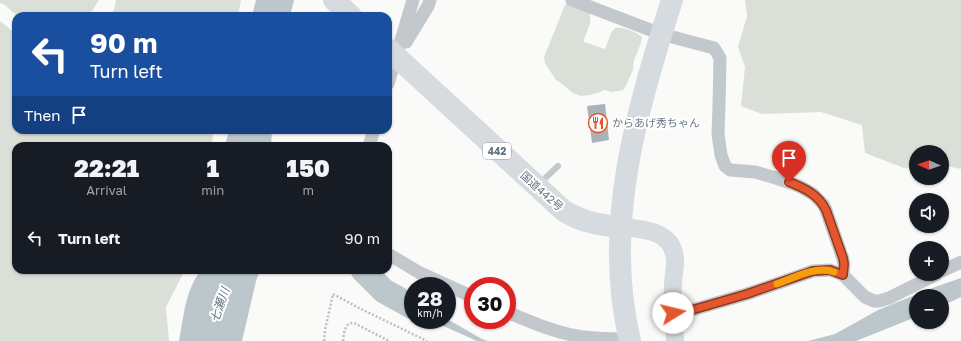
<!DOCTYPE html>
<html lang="en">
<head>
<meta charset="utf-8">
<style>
  :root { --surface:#171b24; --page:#20242c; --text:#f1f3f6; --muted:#9ea1a6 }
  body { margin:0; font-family:"Golos Text","Noto Sans JP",sans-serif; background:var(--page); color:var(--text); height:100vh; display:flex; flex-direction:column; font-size:15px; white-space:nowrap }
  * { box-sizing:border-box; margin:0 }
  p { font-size:13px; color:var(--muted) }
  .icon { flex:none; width:22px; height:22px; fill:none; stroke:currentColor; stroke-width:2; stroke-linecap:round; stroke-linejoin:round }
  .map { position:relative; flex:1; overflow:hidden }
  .details { position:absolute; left:12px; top:142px; width:380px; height:132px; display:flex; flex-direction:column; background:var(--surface); border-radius:12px; box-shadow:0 1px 3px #0004 }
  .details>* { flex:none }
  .hud { position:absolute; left:12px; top:12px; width:380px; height:122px; border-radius:12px; box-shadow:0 1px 3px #0004; background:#1a4fa0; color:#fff; overflow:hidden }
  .needle { width:26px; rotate:272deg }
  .buttons { position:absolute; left:909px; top:145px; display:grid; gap:8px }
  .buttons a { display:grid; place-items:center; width:40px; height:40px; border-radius:50%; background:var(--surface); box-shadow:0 1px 3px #0004; font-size:20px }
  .speed { position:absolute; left:404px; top:277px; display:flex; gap:8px; font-size:20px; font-weight:700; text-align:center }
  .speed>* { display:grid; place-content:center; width:52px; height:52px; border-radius:50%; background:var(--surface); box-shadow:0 1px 3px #0004; line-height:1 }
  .speed small { font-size:10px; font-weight:400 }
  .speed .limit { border:6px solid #d22; background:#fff; color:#111 }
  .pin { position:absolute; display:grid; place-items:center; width:34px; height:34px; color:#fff; margin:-41px -17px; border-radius:50% 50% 50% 0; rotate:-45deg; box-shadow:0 0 4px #0007 }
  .pin .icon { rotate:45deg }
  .me { position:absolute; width:44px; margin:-22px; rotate:81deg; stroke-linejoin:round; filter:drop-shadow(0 0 3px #0008) }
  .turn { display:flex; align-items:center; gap:14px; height:84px; padding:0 12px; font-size:18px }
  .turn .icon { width:52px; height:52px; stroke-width:2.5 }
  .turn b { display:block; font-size:28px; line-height:34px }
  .then { display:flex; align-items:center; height:38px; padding:0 12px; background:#0003; gap:8px; font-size:15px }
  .eta { display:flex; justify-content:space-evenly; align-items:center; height:68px; text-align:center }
  .eta b { font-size:24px; font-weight:800; line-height:28px }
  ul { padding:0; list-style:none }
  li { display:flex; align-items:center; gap:12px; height:56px; padding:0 12px }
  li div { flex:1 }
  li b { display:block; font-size:15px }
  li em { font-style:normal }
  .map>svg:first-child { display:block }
</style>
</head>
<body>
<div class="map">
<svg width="961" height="341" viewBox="0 0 961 341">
  <rect width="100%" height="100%" fill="#fafaf8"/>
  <path fill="#dadfd7" d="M0 0H99L89 16H17L5 5 0 3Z
    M116 0H241L238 16H110L114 9Z
    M745 0H961V169L942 165V152H916V167L904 168 865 153 862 125 821 112 762 114 741 106 745 67 738 47 747 16Z
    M571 2 590 13V24L584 39V42L605 49 611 33 615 28C625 27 634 31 642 37L641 43 634 60 633 70 626 85 623 90 612 92 604 90 598 93 590 95 581 96 573 93 561 83 556 80 545 63 544 57 565 5Z
    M0 21 16 34V130H213L212 146H16V270H185L166 307 169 341H0Z"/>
  <path fill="#bbc7cb" d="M256 0H294L290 16H275L274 12 271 16H252Z
    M229 130H272L271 146H225Z
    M201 270H260L256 281 242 341H179C184 316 185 291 201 270Z
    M369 270H376L387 278 398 289 413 300V312C403 307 386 301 381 292 375 283 378 277 369 270Z
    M961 278V297L942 306V296H916V317L856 341H808L835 334 878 310 935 287Z
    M447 319 482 339 488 341H477L430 320H447Z"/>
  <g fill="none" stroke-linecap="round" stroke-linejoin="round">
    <path stroke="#bbc7cb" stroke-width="25" d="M363 270 384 291 413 307"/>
  </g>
  <path fill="#aab3b9" d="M605 104 609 140 592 143 587 106Z"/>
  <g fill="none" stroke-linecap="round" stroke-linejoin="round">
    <path stroke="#bbbfc2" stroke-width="2.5" stroke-dasharray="2 2" stroke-linecap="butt" d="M324 341 325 330 333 294 359 308 427 341
      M343 341C344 333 344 323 354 323L389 341"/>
    <path stroke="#c3c8cc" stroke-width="6" d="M539 184 558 166"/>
    <path stroke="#c3c8cc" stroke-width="13" d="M572 0 661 34 714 48 720 58 719 106 718 134 721 155 725 166 730 170 755 172 776 178 799 186 813 194 823 204 826 210 843 259 844 264 843 275
      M406 42 428 6 430 0
      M388 84 413 0
      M369 146 374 130
      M388 254 420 273 473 297
      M942 271 961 262
      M507 312C529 321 553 332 577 336 594 339 612 339 629 339
      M673 313 692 310 747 294 813 271 830 270 843 275 865 297 874 301H879L889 298 937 274"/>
    <path stroke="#d6dbdf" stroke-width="18" d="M620 227C643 229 675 230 675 262 675 270 673 278 673 286 672 304 674 323 675 341"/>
    <path stroke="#d6dbdf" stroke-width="22" d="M334 0 351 16
      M388 49 564 211C582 222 600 225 620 227
      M630 341C602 225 637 110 672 0"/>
  </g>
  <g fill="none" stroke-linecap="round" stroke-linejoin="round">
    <g stroke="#94391e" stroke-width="10">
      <path id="route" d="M673 313 692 310 747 294 813 271 830 270 843 275 844 264 843 258 826 210C818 194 804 188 789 182"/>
    </g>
    <use href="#route" stroke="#e4572e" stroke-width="7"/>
    <path stroke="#f59e0b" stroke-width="7" d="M777 284C793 278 817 265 834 272"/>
  </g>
  <defs>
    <g id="restaurant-ring" transform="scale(1)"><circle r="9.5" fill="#fff" stroke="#e4572e" stroke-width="1.5"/><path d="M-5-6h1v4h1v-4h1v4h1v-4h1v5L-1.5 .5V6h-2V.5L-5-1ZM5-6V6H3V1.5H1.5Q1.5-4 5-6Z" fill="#e4572e"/></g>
  </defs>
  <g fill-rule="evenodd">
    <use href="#restaurant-ring" x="598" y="123"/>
  </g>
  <g text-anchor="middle" stroke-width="4" stroke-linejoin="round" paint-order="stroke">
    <rect fill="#fff" stroke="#939fa8" stroke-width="1" x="483" y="143" width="28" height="16" rx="3"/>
    <g font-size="10" font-weight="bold" fill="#657683">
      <text x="497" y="155">442</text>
    </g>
    <g font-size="11" fill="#657683" stroke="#fff" text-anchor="start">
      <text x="612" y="127">からあげ秀ちゃん</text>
    </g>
    <g font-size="11" fill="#657683" stroke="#fff">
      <text transform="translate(542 191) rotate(42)" y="4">国道442号</text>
    </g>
    <g font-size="12" font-style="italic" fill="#60757c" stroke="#fff">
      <text transform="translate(220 305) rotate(-71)" y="4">七瀬川</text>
    </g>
  </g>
</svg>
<div class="buttons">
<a><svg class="needle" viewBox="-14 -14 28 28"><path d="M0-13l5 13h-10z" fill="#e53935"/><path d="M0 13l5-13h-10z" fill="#9ea1a6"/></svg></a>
<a><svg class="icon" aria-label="sound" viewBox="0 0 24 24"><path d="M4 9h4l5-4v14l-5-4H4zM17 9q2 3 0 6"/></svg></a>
<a>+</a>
<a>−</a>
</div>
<div class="speed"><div>28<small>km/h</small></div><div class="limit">30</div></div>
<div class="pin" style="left:789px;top:182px;background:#d93025"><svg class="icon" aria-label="arrive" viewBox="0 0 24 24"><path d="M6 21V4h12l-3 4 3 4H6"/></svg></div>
<svg class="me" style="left:673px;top:313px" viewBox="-20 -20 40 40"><circle r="19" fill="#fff"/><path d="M0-13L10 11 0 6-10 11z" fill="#e4572e"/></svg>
<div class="hud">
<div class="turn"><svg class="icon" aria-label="left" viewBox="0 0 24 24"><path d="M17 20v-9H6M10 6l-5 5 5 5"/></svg><div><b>90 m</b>Turn left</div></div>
<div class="then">Then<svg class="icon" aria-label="arrive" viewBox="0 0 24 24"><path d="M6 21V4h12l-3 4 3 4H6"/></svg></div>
</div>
<section class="details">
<div class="eta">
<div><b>22:21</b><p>Arrival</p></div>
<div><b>1</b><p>min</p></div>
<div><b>150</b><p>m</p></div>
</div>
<ul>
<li><svg class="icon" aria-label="left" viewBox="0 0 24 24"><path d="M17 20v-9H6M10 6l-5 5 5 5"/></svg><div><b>Turn left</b></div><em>90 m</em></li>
</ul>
</section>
</div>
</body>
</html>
